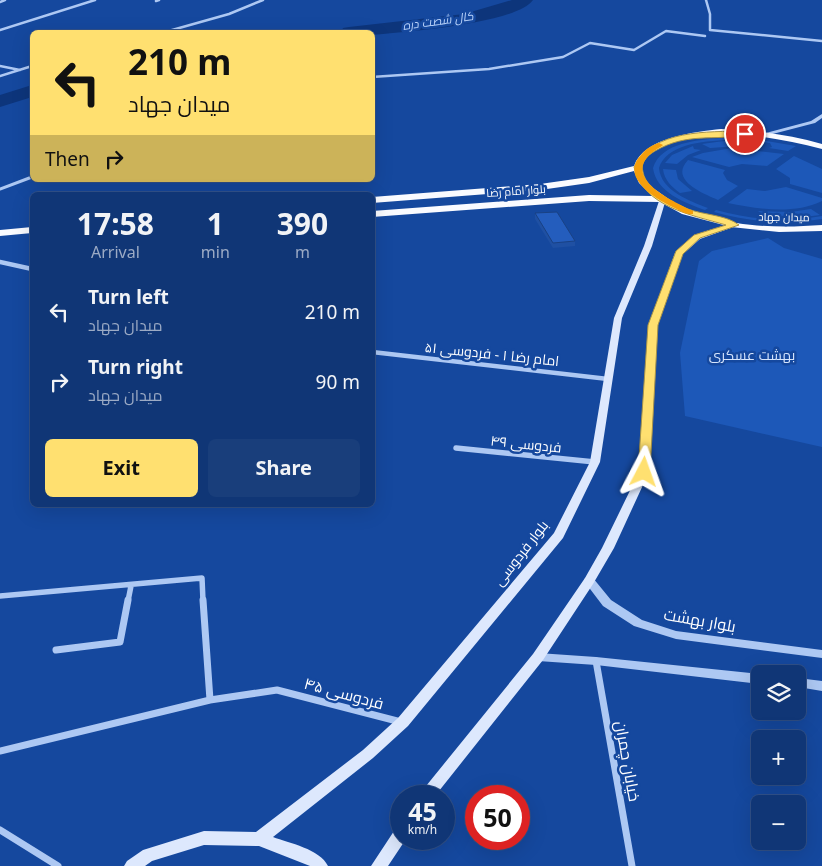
<!DOCTYPE html>
<html lang="en">
<head>
<meta charset="utf-8">
<style>
  :root { --surface:#103676; --page:#193e7b; --text:#f1f3f6; --muted:#9cabc5; --line:#305088; --accent:#ffe070 }
  body { margin:0; font-family:"Noto Sans",Cairo,sans-serif; background:var(--page); color:var(--text); height:100vh; display:flex; flex-direction:column; font-size:19px; white-space:nowrap }
  * { box-sizing:border-box; margin:0 }
  p { font-size:16px; color:var(--muted) }
  .icon { flex:none; width:28px; height:28px; fill:none; stroke:currentColor; stroke-width:2; stroke-linecap:round; stroke-linejoin:round }
  .map { position:relative; flex:1; overflow:hidden }
  .panel { position:absolute; left:30px; top:192px; width:345px; height:315px; display:flex; flex-direction:column; background:var(--surface); border-radius:8px; box-shadow:0 5px 20px #0002,0 0 0 1px var(--line) }
  .panel>* { flex:none }
  .hud { position:absolute; left:30px; top:30px; width:345px; height:152px; border-radius:8px; box-shadow:0 5px 20px #0002,0 0 0 1px var(--line); background:#ffe070; color:#111; overflow:hidden }
  .buttons { position:absolute; left:751px; top:665px; display:grid; gap:10px }
  .buttons a { display:grid; place-items:center; width:55px; height:55px; border-radius:8px; background:var(--surface); box-shadow:0 5px 20px #0002,0 0 0 1px var(--line); font-size:25px }
  .speed { position:absolute; left:390px; top:785px; display:flex; gap:10px; font-size:25px; font-weight:700; text-align:center }
  .speed>* { display:grid; place-content:center; width:65px; height:65px; border-radius:50%; background:var(--surface); box-shadow:0 5px 20px #0002,0 0 0 1px var(--line); line-height:1 }
  .speed small { font-size:12px; font-weight:400 }
  .speed .limit { border:8px solid #d22; background:#fff; color:#111 }
  .pin { position:absolute; display:grid; place-items:center; width:42px; height:42px; color:#fff; margin:-21px; border:2px solid #fff; border-radius:50%; box-shadow:0 1px 5px #0007 }
  .me { position:absolute; width:55px; margin:-28px; rotate:4deg; stroke-linejoin:round; filter:drop-shadow(0 0 4px #0008) }
  .turn { display:flex; align-items:center; gap:18px; height:105px; padding:0 15px; font-size:22px }
  .turn .icon { width:65px; height:65px; stroke-width:2.5 }
  .turn b { display:block; font-size:35px; line-height:42px }
  .then { display:flex; align-items:center; height:48px; padding:0 15px; background:#0003; gap:10px; font-size:19px }
  .eta { display:flex; justify-content:space-evenly; align-items:center; height:85px; text-align:center }
  .eta b { font-size:30px; font-weight:700; line-height:35px }
  .button { display:flex; gap:10px; margin-top:auto; padding:10px 15px }
  .button a { flex:1; height:58px; border-radius:8px; background:var(--accent); color:#111; font-size:20px; font-weight:700; line-height:58px; text-align:center }
  .button a+a { background:var(--page); color:var(--text) }
  ul { padding:0; list-style:none }
  li { display:flex; align-items:center; gap:15px; height:70px; padding:0 15px }
  li div { flex:1 }
  li b { display:block; font-size:19px }
  li em { font-style:normal }
  .map>svg:first-child { display:block }
</style>
</head>
<body>
<div class="map">
<svg width="822" height="866" viewBox="0 0 822 866">
  <rect width="100%" height="100%" fill="#15489e"/>
  <path fill="#1d58b8" d="M721 138 761 140 796 146 788 151 769 148 772 147 770 143C743 139 669 134 659 168 661 191 690 201 708 208L705 210C685 203 656 192 653 168 661 142 699 140 721 138Z
    M724 141 757 142 754 144 756 147 739 146 710 148 702 144Z
    M693 146 694 149 701 150 688 155 677 164 665 163 672 155Z
    M732 148 784 154 767 166 742 164 729 167 692 157 703 153Z
    M794 156 822 169V193L790 184V178L776 169Z
    M688 160 725 170 723 173 727 180 738 186 718 200C702 193 669 180 688 160Z
    M663 169 676 170 678 179 692 191 680 193C672 187 664 180 663 169Z
    M786 187 822 198V201C793 215 758 209 728 203L747 189 765 191Z
    M811 209 820 215C800 218 780 218 759 217L762 214 758 211 790 212Z
    M716 210C751 220 787 222 822 216V219C786 225 749 222 714 212Z
    M768 238 784 248 822 259V447L685 416 680 353 699 261 712 251Z"/>
  <g fill="none" stroke-linecap="round" stroke-linejoin="round">
    <path fill="#0d357b" fill-rule="evenodd" d="M512 0H533C516 24 403 32 372 35V32H341L343 28 349 27 464 14Z
      M32 85V97L0 107V95Z"/>
    <path stroke="#adc8f3" stroke-width="2.5" d="M706 0 710 14V30L822 41
      M156 1 159 0
      M0 2 5 0
      M0 30 95 0
      M165 32 229 14 263 0
      M0 66 20 70
      M0 76 32 66
      M372 77 489 69 563 57 590 43 634 50 666 31 705 36"/>
    <path stroke="#adc8f3" stroke-width="3" d="M0 189 32 177"/>
    <path stroke="#adc8f3" stroke-width="4.5" d="M0 262 32 269
      M372 352 608 379"/>
    <path stroke="#adc8f3" stroke-width="5.5" d="M456 448 595 462
      M0 596 202 578 203 601
      M128 601 131 586"/>
    <path stroke="#adc8f3" stroke-width="7" d="M203 600 210 700
      M56 650 120 642 128 600
      M596 661 632 866
      M0 751 210 700 277 690 401 722
      M0 830 58 866"/>
    <path fill="#adc8f3" fill-rule="evenodd" d="M822 114V118L815 123 761 137 758 135 811 121Z
      M589 577 593 578 611 600 642 620 676 631 822 650V658L676 639 634 626 603 606 584 581 585 578Z
      M538 653 596 657 760 674V684L596 665 538 661 534 660 532 657 534 654Z
      M798 678 822 681V691L798 687Z"/>
    <path fill="#dde8fd" fill-rule="evenodd" d="M660 198 666 199 652 246 622 318 600 462 563 538 408 726 373 758 273 837C289 843 320 849 328 866H310L259 846 204 845 152 861 145 866H124L127 861 143 850 204 831 256 832 363 750 398 718 554 533 590 462 614 318 644 246Z
      M732 223H738L739 225 700 239 683 254 657 325 649 472 614 548 593 584 543 660 435 796H420L422 791 533 654 585 578 602 548 639 472 649 325 675 253 694 235Z
      M401 826V839H406L388 866H371L396 828Z"/>
    <path fill="#fafbff" fill-rule="evenodd" d="M721 129C756 130 789 135 822 144V149C772 137 721 126 671 143 659 148 646 153 642 166 641 179 650 186 660 193 705 227 768 229 822 225V231L779 232 731 227 682 214 660 202 589 201 372 217V211L589 195 653 196 639 183 634 171 589 183 540 190 372 203V197L540 184 589 177 634 166C644 137 695 132 721 129Z
      M32 227V233L0 236V230Z"/>
  </g>
  <path fill="#1f50a3" d="M535 213 575 241V246L553 248 535 219Z"/>
  <path fill="#245dbd" stroke="#194184" d="M557 212 575 241 553 243 535 213Z"/>
  <path fill="#ffe070" stroke="#a69249" d="M745 131 748 135C713 141 688 132 655 151 647 156 640 162 643 172 647 191 671 202 688 209 704 215 727 215 739 225L700 238 683 254 658 325 650 472 648 475H640L638 472 648 325 676 251 694 235 726 225C692 215 643 207 634 167 653 129 708 132 745 131Z"/>
  <path fill="#f59e0b" d="M659 143 663 145 662 146C614 173 666 198 693 211V214C686 215 680 211 675 208 657 200 620 178 640 156 646 149 651 145 659 143Z"/>
  <g text-anchor="middle" stroke-width="5" stroke-linejoin="round" paint-order="stroke">
    <g font-size="11" fill="#fff" stroke="#15489e">
      <text transform="translate(516 191) rotate(-4)" y="4">بلوار امام رضا</text>
      <text transform="translate(784 217) rotate(1)" y="4">میدان جهاد</text>
    </g>
    <g font-size="12" font-style="italic" fill="#bad3fa" stroke="#15489e">
      <text transform="translate(438 21) rotate(-8)" y="4">کال شصت دره</text>
    </g>
    <g font-size="14" fill="#fff" stroke="#15489e">
      <text transform="translate(492 354) rotate(6)" y="5">امام رضا ۱ - فردوسی ۵۱</text>
      <text transform="translate(526 444) rotate(6)" y="5">فردوسی ۴۹</text>
      <text transform="translate(521 553) rotate(-52)" y="5">بلوار فردوسی</text>
    </g>
    <g font-size="14" fill="#d6e5fd" stroke="#15489e">
      <text x="752" y="360">بهشت عسکری</text>
    </g>
    <g font-size="16" fill="#fff" stroke="#15489e">
      <text transform="translate(700 620) rotate(10)" y="6">بلوار بهشت</text>
      <text transform="translate(344 693) rotate(15)" y="6">فردوسی ۴۵</text>
      <text transform="translate(628 761) rotate(80)" y="6">خیابان چمران</text>
    </g>
  </g>
</svg>
<div class="buttons">
<a><svg class="icon" aria-label="layers" viewBox="0 0 24 24"><path d="M12 4l9 5-9 5-9-5zM3 14l9 5 9-5"/></svg></a>
<a>+</a>
<a>−</a>
</div>
<div class="speed"><div>45<small>km/h</small></div><div class="limit">50</div></div>
<div class="pin" style="left:745px;top:134px;background:#d93025"><svg class="icon" aria-label="arrive" viewBox="0 0 24 24"><path d="M6 21V4h12l-3 4 3 4H6"/></svg></div>
<svg class="me" style="left:644px;top:472px" viewBox="-20 -20 40 40"><path d="M0-17L14 15 0 8-14 15z" fill="#ffe070" stroke="#fff" stroke-width="4"/></svg>
<div class="hud">
<div class="turn"><svg class="icon" aria-label="left" viewBox="0 0 24 24"><path d="M17 20v-9H6M10 6l-5 5 5 5"/></svg><div><b>210 m</b>میدان جهاد</div></div>
<div class="then">Then<svg class="icon" aria-label="right" viewBox="0 0 24 24"><path d="M7 20v-9h11M14 6l5 5-5 5"/></svg></div>
</div>
<section class="panel">
<div class="eta">
<div><b>17:58</b><p>Arrival</p></div>
<div><b>1</b><p>min</p></div>
<div><b>390</b><p>m</p></div>
</div>
<ul>
<li><svg class="icon" aria-label="left" viewBox="0 0 24 24"><path d="M17 20v-9H6M10 6l-5 5 5 5"/></svg><div><b>Turn left</b><p>میدان جهاد</p></div><em>210 m</em></li>
<li><svg class="icon" aria-label="right" viewBox="0 0 24 24"><path d="M7 20v-9h11M14 6l5 5-5 5"/></svg><div><b>Turn right</b><p>میدان جهاد</p></div><em>90 m</em></li>
</ul>
<div class="button"><a>Exit</a><a>Share</a></div>
</section>
</div>
</body>
</html>
